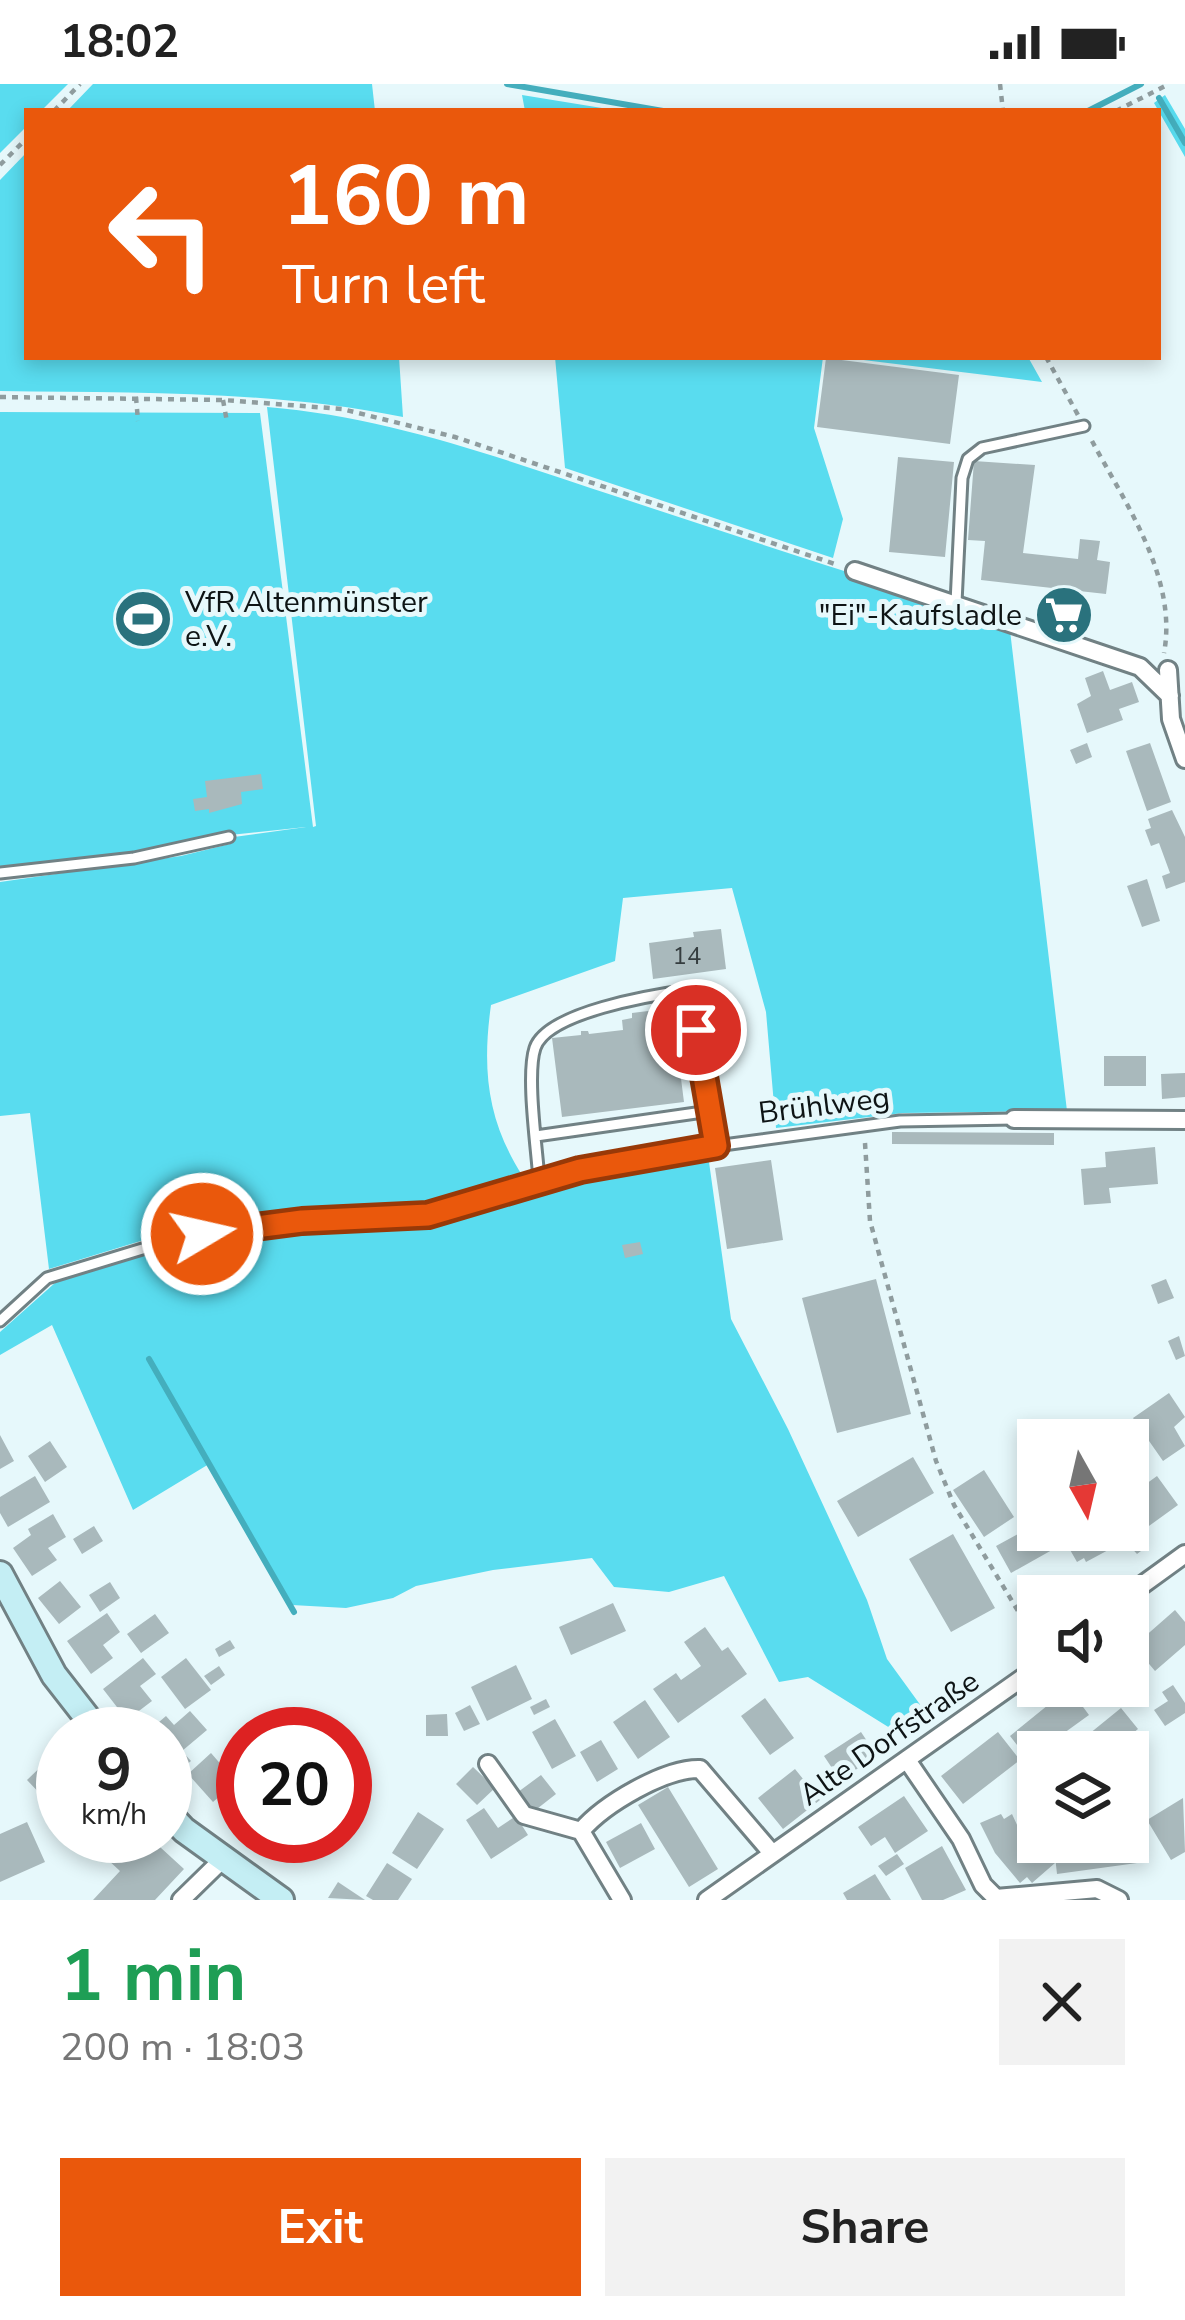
<!DOCTYPE html>
<html lang="en">
<head>
<meta charset="utf-8">
<style>
  :root { --surface:#fff; --page:#f2f2f2; --text:#222; --muted:#767676; --accent:#ea580c }
  body { margin:0; font-family:"Nunito Sans",sans-serif; background:var(--page); color:var(--text); height:100vh; display:flex; flex-direction:column; font-size:45px; white-space:nowrap }
  * { box-sizing:border-box; margin:0 }
  p { font-size:39px; color:var(--muted) }
  .icon { flex:none; width:66px; height:66px; fill:none; stroke:currentColor; stroke-width:2; stroke-linecap:round; stroke-linejoin:round }
  .map { position:relative; height:1816px; overflow:hidden }
  .drawer { display:flex; flex-direction:column; background:var(--surface); flex:1 }
  .drawer>* { flex:none }
  .top-card { position:absolute; left:24px; top:24px; width:1137px; height:252px; border-radius:0px; box-shadow:0 6px 18px #0003; background:#ea580c; color:#fff; overflow:hidden }
  .needle { width:78px; rotate:172deg }
  .buttons { position:absolute; left:1017px; top:1335px; display:grid; gap:24px }
  .buttons a { display:grid; place-items:center; width:132px; height:132px; border-radius:0px; background:var(--surface); box-shadow:0 6px 18px #0003; font-size:60px }
  .speed { position:absolute; left:36px; top:1623px; display:flex; gap:24px; font-size:60px; font-weight:700; text-align:center }
  .speed>* { display:grid; place-content:center; width:156px; height:156px; border-radius:50%; background:var(--surface); box-shadow:0 6px 18px #0003; line-height:1 }
  .speed small { font-size:30px; font-weight:400 }
  .speed .limit { border:18px solid #d22; background:#fff; color:#111 }
  .pin { position:absolute; display:grid; place-items:center; width:102px; height:102px; color:#fff; margin:-51px; border:6px solid #fff; border-radius:50%; box-shadow:0 3px 12px #0007 }
  .me { position:absolute; width:132px; margin:-66px; rotate:81deg; stroke-linejoin:round; filter:drop-shadow(0 0 9px #0008) }
  .turn { display:flex; align-items:center; gap:42px; height:252px; padding:0 60px; font-size:54px }
  .turn .icon { width:156px; height:156px; stroke-width:2.5 }
  .turn b { display:block; font-size:84px; line-height:102px }
  .round { display:grid; place-items:center; flex:none; width:126px; height:126px; border-radius:0px; background:var(--page) }
  .summary { display:flex; align-items:center; justify-content:space-between; height:204px; padding:0 60px }
  h1 { font-size:72px; font-weight:700; line-height:90px; color:#1e9e55 }
  .button { display:flex; gap:24px; margin-top:auto; padding:24px 60px }
  .button a { flex:1; height:138px; border-radius:0px; background:var(--accent); color:#fff; font-size:48px; font-weight:700; line-height:138px; text-align:center }
  .button a+a { background:var(--page); color:var(--text) }
  .status { display:flex; justify-content:space-between; align-items:center; height:84px; padding:0 60px; background:var(--surface); direction:ltr }
  .status svg { height:33px; fill:currentColor }
  .map>svg:first-child { display:block }
</style>
</head>
<body>
<div class="status"><b>18:02</b><svg viewBox="0 0 49 12"><path d="M0 12V9h3v3zM5 12V6h3v6zM10 12V3h3v9zM15 12V0h3v12zM26 1h20v11H26zM47 4h2v5h-2z"/></svg></div>
<div class="map">
<svg width="1185" height="1816" viewBox="0 0 1185 1816">
  <rect width="100%" height="100%" fill="#e6f8fb"/>
  <path fill="#59dcef" d="M0 0H68L41 27H27V42L0 69Z
    M93 0H372L375 27H67Z
    M522 11 608 25 617 27H525Z
    M1165 11 1185 45V73L1154 19Z
    M27 68V273H399L403 333C270 306 135 309 0 307V96Z
    M555 273H823L814 344 843 435 833 474 565 384Z
    M839 273H1028L1042 298Z
    M267 323C390 333 502 375 618 413 748 456 878 499 1009 538L1067 1027 903 1029 776 1044 766 928 732 804 623 814 615 877 491 921C482 985 487 1036 522 1091L427 1124 312 1128 232 1137 170 1148 49 1185 30 1029 0 1032V798L181 772 230 760 234 753 306 743 230 751 226 759 197 765 0 789V328L260 329 313 743 316 742Z
    M708 1071 731 1235 788 1345 867 1516 887 1575 932 1637 906 1654 808 1593 779 1598 724 1492 669 1508 614 1503 592 1474 493 1486 416 1502 393 1514 346 1524 292 1521 209 1380 133 1426 52 1241 0 1271V1248L56 1198 140 1172 227 1154 302 1145 426 1140 546 1100 548 1105 686 1080V1074Z"/>
  <g fill="none" stroke-linecap="round" stroke-linejoin="round">
    <path stroke="#44aebd" stroke-width="6" d="M507 0 663 27
      M1159 14 1185 59
      M1088 27 1141 0
      M149 1275 294 1528"/>
  </g>
  <path fill="#a9b9bc" d="M826 274 959 291 950 360 817 343Z
    M898 373 954 378 945 473 889 468Z
    M974 377 1035 381 1023 469 1078 475 1080 455 1100 457 1097 476 1110 478 1106 510 981 496 985 457 968 456Z
    M1103 587 1110 606 1132 598 1139 618 1119 625 1123 636 1087 649 1077 620 1091 612 1085 594Z
    M1087 659 1092 673 1076 680 1070 666Z
    M1150 659 1171 718 1147 727 1126 667Z
    M261 690 263 705 241 708 242 720 209 729V725L195 727 193 715 207 713 205 697Z
    M1172 726 1185 753V798L1166 805 1162 792 1170 789 1159 759 1151 762 1145 746 1151 744 1148 735Z
    M1147 795 1160 837 1142 843 1127 802Z
    M721 845 726 885 653 895 649 859 694 853 693 848Z
    M672 924 684 1018 562 1033 552 954 581 951V947H588L589 950 623 946 622 936 632 934V929Z
    M1104 972H1146V1002H1104Z
    M1185 989V1013L1162 1015 1161 990Z
    M892 1048 1054 1049V1061L892 1060Z
    M1155 1063 1158 1100 1109 1104 1111 1119 1084 1121 1081 1085 1106 1083 1105 1068Z
    M771 1076 783 1156 727 1165 715 1084Z
    M640 1158 643 1170 625 1174 622 1161Z
    M876 1195 911 1330 837 1349 802 1214Z
    M1166 1195 1174 1214 1158 1220 1151 1201Z
    M1179 1252 1185 1272 1176 1276 1168 1257Z
    M1169 1309 1185 1333 1174 1343 1185 1362 1163 1377 1133 1334Z
    M0 1351 14 1377 0 1385Z
    M50 1357 67 1383 45 1398 28 1372Z
    M913 1373 934 1409 858 1453 837 1417Z
    M984 1386 1014 1433 984 1453 953 1406Z
    M35 1392 50 1418 8 1443 0 1429V1413Z
    M1157 1392 1178 1421 1142 1447 1128 1429V1413Z
    M53 1430 66 1453 48 1464 57 1476 32 1492 13 1464 31 1451 28 1445Z
    M1038 1439V1446L1052 1466 1011 1489 996 1462Z
    M1134 1441 1149 1461 1137 1470 1125 1457 1086 1478 1084 1474 1077 1478 1069 1464 1076 1460 1068 1446H1128Z
    M94 1442 103 1457 82 1470 73 1455Z
    M953 1450 995 1524 951 1548 909 1475Z
    M60 1497 81 1523 59 1540 38 1514Z
    M110 1498 120 1514 100 1528 89 1511Z
    M613 1519 626 1547 571 1571 559 1543Z
    M1175 1526 1185 1538V1561L1155 1587 1134 1562Z
    M107 1529 120 1548 103 1561 113 1574 91 1590 67 1557Z
    M155 1530 169 1549 141 1569 127 1550Z
    M705 1543 722 1567 728 1563 747 1590 678 1639 653 1605 676 1589 681 1596 701 1582 684 1558Z
    M230 1556 235 1564 219 1573 215 1565Z
    M143 1574 156 1590 140 1602 152 1617 127 1636 103 1605Z
    M186 1574 211 1606 185 1625 161 1593Z
    M516 1581 532 1615 487 1637 471 1603Z
    M219 1582 225 1591 211 1601 204 1592Z
    M1173 1601 1185 1619V1629L1165 1642 1154 1626 1168 1617 1162 1608Z
    M1091 1602H1122L1101 1617Z
    M1069 1604 1089 1631 1028 1675 1010 1652Z
    M765 1614 794 1654 770 1671 741 1632Z
    M546 1615 550 1623 534 1631 530 1623Z
    M645 1616 670 1653 638 1675 613 1638Z
    M470 1621 480 1640 464 1647 455 1629Z
    M1121 1624 1138 1645 1120 1660 1116 1655 1103 1667 1089 1650Z
    M190 1627 207 1646 182 1667 191 1677 175 1690 167 1681 171 1677 165 1669V1650H145L166 1632 174 1641Z
    M447 1630 448 1652H426V1631Z
    M555 1635 576 1672 552 1685 532 1648Z
    M861 1648 877 1672 840 1696 824 1672Z
    M998 1648 1020 1676 963 1720 941 1692Z
    M601 1656 618 1685 597 1698 580 1668Z
    M55 1669 63 1676V1734L27 1696Z
    M211 1669 236 1698 243 1692V1721L229 1704 213 1718 188 1690Z
    M473 1683 495 1704 477 1721 456 1700Z
    M795 1685 820 1716 783 1745 758 1714Z
    M541 1691 556 1710 533 1728 518 1708Z
    M668 1703 718 1785 689 1803 638 1721Z
    M904 1712 928 1747 895 1769 885 1753 871 1762 858 1743Z
    M1183 1714 1185 1768 1171 1776 1147 1736Z
    M484 1724 498 1744 516 1732 528 1751 491 1775 466 1736Z
    M418 1728 444 1745 417 1785 392 1769Z
    M1001 1730 1004 1735 1012 1730 1018 1743 1055 1779 1032 1799 1027 1793 1020 1799 995 1769 980 1739Z
    M1128 1735 1137 1779 1057 1790 1055 1772 1081 1768 1080 1758H1128Z
    M27 1738 45 1778 0 1798V1750Z
    M641 1739 655 1765 620 1784 606 1758Z
    M128 1752H148L184 1785 155 1816H93L120 1787 107 1775Z
    M942 1762 966 1806 943 1816H922L905 1784Z
    M897 1770 904 1780 886 1792 878 1782Z
    M387 1779 412 1795 398 1816H373L366 1812Z
    M875 1790 891 1816H847L843 1809Z
    M338 1798 365 1816 328 1814Z"/>
  <g fill="none" stroke-linecap="round" stroke-linejoin="round">
    <g stroke="#718184" stroke-width="15">
      <path id="lane" d="M956 519 962 394 968 375 982 364 1084 342
        M0 789 134 774 229 753
        M536 1052 710 1027
        M539 1096C537 1065 526 991 535 964 547 928 653 911 689 906L716 1062
        M0 1237 47 1194 172 1156 302 1137 428 1131 539 1096 716 1062 900 1037 1014 1035"/>
    </g>
    <g stroke="#718184" stroke-width="22">
      <path id="street" d="M855 487 1140 583 1170 612
        M1168 586 1171 635 1185 675
        M1014 1035 1185 1036
        M1127 1512 1185 1470
        M907 1676 961 1755 983 1801 996 1814 1097 1805 1119 1816
        M488 1680 524 1731 581 1747
        M181 1816 224 1774
        M622 1816 581 1747C604 1720 665 1684 700 1685L771 1768
        M707 1816 1038 1583"/>
    </g>
    <g stroke="#718184" stroke-width="30">
      <path id="secondary" d="M0 1490 54 1591 100 1650
        M165 1726 184 1746 281 1816"/>
    </g>
    <path stroke="#8f9c9e" stroke-width="4.5" stroke-dasharray="6 6" stroke-linecap="butt" d="M1000 0 1003 27
      M54 27 80 0
      M1116 27 1169 0
      M0 81 27 54
      M1046 273 1078 331
      M0 313 223 316 342 325 455 353 838 481
      M136 313 138 337
      M223 316 227 338
      M1092 357C1125 419 1178 494 1164 569
      M865 1059 870 1137 936 1377 954 1421 1038 1560"/>
    <use href="#lane" stroke="#fff" stroke-width="9"/>
    <use href="#street" stroke="#fff" stroke-width="16"/>
    <use href="#secondary" stroke="#c4eef4" stroke-width="24"/>
  </g>
  <g fill="none" stroke-linecap="round" stroke-linejoin="round">
    <g stroke="#983908" stroke-width="30">
      <path id="route" d="M202 1150 302 1137 428 1131 580 1086 716 1062 696 946"/>
    </g>
    <use href="#route" stroke="#ea580c" stroke-width="21"/>
  </g>
  <defs>
    <g id="supermarket-disc" transform="scale(3)"><circle r="9.5" fill="#2a727d" stroke="#e6f8fb"/><path d="M-6-5.5h2.5l.6 2H6L4.5 2H-2.5L-4.4-4H-6ZM-1.5 3.2a1.3 1.3 0 1 0 .1 0ZM3 3.2a1.3 1.3 0 1 0 .1 0Z" fill="#fff"/></g>
    <g id="stadium-disc" transform="scale(3)"><circle r="9.5" fill="#2a727d" stroke="#e6f8fb"/><path d="M0-5a6.5 5 0 1 0 0 10a6.5 5 0 1 0 0-10ZM-3.5-1.8h7v3.6h-7Z" fill="#fff"/></g>
  </defs>
  <g fill-rule="evenodd">
    <use href="#supermarket-disc" x="1064" y="531"/>
    <use href="#stadium-disc" x="143" y="535"/>
  </g>
  <g text-anchor="middle" stroke-width="10" stroke-linejoin="round" paint-order="stroke">
    <g font-size="24" fill="#353d3f">
      <text x="687" y="880">14</text>
    </g>
    <g font-size="30" fill="#0e1415" stroke="#e6f8fb" text-anchor="start">
      <text x="185" y="528">VfR Altenmünster<tspan x="185" dy="34">e.V.</tspan></text>
      <text x="1022" y="541" text-anchor="end">"Ei"-Kaufsladle</text>
    </g>
    <g font-size="30" fill="#0e1415" stroke="#e6f8fb">
      <text transform="translate(824 1021) rotate(-7)" y="10">Brühlweg</text>
      <text transform="translate(889 1654) rotate(-35)" y="10">Alte Dorfstraße</text>
    </g>
  </g>
</svg>
<div class="buttons">
<a><svg class="needle" viewBox="-14 -14 28 28"><path d="M0-13l5 13h-10z" fill="#e53935"/><path d="M0 13l5-13h-10z" fill="#767676"/></svg></a>
<a><svg class="icon" aria-label="sound" viewBox="0 0 24 24"><path d="M4 9h4l5-4v14l-5-4H4zM17 9q2 3 0 6"/></svg></a>
<a><svg class="icon" aria-label="layers" viewBox="0 0 24 24"><path d="M12 4l9 5-9 5-9-5zM3 14l9 5 9-5"/></svg></a>
</div>
<div class="speed"><div>9<small>km/h</small></div><div class="limit">20</div></div>
<div class="pin" style="left:696px;top:946px;background:#d93025"><svg class="icon" aria-label="arrive" viewBox="0 0 24 24"><path d="M6 21V4h12l-3 4 3 4H6"/></svg></div>
<svg class="me" style="left:202px;top:1150px" viewBox="-20 -20 40 40"><circle r="17" fill="#ea580c" stroke="#fff" stroke-width="3"/><path d="M0-11L8 9 0 5-8 9z" fill="#fff"/></svg>
<div class="top-card">
<div class="turn"><svg class="icon" aria-label="left" viewBox="0 0 24 24"><path d="M17 20v-9H6M10 6l-5 5 5 5"/></svg><div><b>160 m</b>Turn left</div></div>
</div>
</div>
<section class="drawer">
<div class="summary"><div><h1>1 min</h1><p>200 m · 18:03</p></div><a class="round"><svg class="icon" aria-label="close" viewBox="0 0 24 24"><path d="M6 6l12 12M18 6L6 18"/></svg></a></div>
<div class="button"><a>Exit</a><a>Share</a></div>
</section>
</body>
</html>
